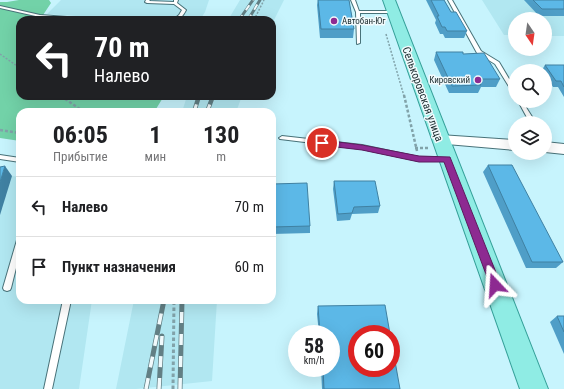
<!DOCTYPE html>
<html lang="ru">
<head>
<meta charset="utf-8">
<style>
  :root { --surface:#fff; --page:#f6f6f6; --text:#202124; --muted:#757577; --line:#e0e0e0 }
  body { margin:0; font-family:"Roboto Condensed",sans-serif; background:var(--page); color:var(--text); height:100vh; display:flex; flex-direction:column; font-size:15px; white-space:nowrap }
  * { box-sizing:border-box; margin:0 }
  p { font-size:13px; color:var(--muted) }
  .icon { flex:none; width:22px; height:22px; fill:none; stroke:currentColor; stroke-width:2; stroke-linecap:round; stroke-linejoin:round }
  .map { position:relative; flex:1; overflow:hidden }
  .side { position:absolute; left:16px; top:108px; width:260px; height:196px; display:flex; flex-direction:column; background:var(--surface); border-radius:12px; box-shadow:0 4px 16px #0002 }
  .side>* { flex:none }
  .guide { position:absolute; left:16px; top:16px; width:260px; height:84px; border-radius:12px; box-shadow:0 4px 16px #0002; background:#202124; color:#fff; overflow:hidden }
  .needle { width:26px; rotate:167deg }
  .fabs { position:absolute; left:508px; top:12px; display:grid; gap:8px }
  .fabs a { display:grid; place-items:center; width:44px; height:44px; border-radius:50%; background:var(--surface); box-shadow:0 4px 16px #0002; font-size:20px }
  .speed { position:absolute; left:288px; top:325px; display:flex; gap:8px; font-size:20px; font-weight:700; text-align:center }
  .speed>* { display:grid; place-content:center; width:52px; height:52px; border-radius:50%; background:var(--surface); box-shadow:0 4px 16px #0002; line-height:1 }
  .speed small { font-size:10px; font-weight:400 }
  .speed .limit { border:6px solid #d22; background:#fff; color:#111 }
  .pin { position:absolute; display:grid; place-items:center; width:34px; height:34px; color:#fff; margin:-17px; border:2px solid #fff; border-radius:50%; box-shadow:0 1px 4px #0007 }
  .me { position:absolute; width:44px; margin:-22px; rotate:340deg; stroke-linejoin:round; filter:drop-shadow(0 0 3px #0008) }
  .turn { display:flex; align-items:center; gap:14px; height:84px; padding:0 12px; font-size:18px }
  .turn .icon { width:52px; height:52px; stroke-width:2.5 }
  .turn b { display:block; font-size:28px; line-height:34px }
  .eta { display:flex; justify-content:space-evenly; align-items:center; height:68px; text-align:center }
  .eta b { font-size:24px; font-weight:700; line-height:28px }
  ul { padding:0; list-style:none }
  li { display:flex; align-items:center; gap:12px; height:60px; padding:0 12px; border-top:1px solid var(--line) }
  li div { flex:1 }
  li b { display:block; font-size:15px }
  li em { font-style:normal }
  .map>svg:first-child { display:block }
</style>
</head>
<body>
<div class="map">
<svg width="564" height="389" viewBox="0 0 564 389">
  <rect width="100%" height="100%" fill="#c7f4fd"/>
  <path fill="#b1e7f1" d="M61 0H209L205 12 200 20H134L47 14Z
    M240 0H284L272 24V20H228Z
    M482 0H564V36H545V19H515V35H504Z
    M187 96H242L236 112H182Z
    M12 176 20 177V300H92L79 389H0V177Z
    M134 300H217L212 381 136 389H116Z"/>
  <path fill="#72d2a8" d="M19 0H49L51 3 41 18 66 20H20V96H164L156 109 148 112H20V141L0 138V2H7Z"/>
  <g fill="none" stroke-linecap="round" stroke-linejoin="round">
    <g stroke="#487279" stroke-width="2">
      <path id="service" d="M146 0H150L149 1 174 2V0H178L177 3 186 10C183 16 180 20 173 20L179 15 182 10 174 4 147 3 145 2Z
        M351 0H355L359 11H393L395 12 393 13H360V43L357 44 356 12Z
        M448 0H452L481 51 499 62 515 89V94L513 93 495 64 477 53Z
        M0 6 40 15 94 19 96 20H78L40 17 0 8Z
        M518 101H522L536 123H530Z
        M282 136 362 145 419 157H447L450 159 447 161H419L362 149 280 139 279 138Z
        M0 155 20 158V162L0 159Z
        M20 237V252L11 288 10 290 7 291 4 290 3 288 17 240 18 238Z
        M63 300H71L52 389H44Z"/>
    </g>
    <g stroke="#487279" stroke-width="2">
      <path id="tertiary" d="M440 135 515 140V150L435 143 433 140 435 137Z
        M545 142 564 144V154L545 152Z"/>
    </g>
    <g stroke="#349f98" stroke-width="2">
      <path id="primary" d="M383 0H395L548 389H520Z"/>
    </g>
    <path stroke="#81a2a9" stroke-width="1.5" stroke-dasharray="2 1.5" stroke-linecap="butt" d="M254 20 264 0
      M386 34 404 96
      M0 54 20 68"/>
    <path stroke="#81a2a9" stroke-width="2.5" stroke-dasharray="3 2" stroke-linecap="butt" d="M404 95 417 151
      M61 96 84 112
      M0 130 20 133
      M415 148H428"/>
    <path stroke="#81a2a9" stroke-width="3" stroke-dasharray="3.5 2.5" stroke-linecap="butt" d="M173 389 174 300"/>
    <use href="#service" fill="#fff" fill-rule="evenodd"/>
    <use href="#tertiary" fill="#fff" fill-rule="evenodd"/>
    <use href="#primary" fill="#8fece4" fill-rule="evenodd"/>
    <g stroke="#627f84" stroke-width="3">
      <path id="rail-far2" d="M239 20 253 0
        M248 20 260 0"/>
    </g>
    <g stroke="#627f84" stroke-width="4.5">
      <path id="rail-far1" d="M194 112 199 96
        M207 112 213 96"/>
    </g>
    <g stroke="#627f84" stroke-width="5">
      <path id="rail" d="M146 389 164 300
        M159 389 162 336
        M180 389 182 300"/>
    </g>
    <use href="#rail-far2" stroke="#f1fafc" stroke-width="2" stroke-dasharray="6" stroke-linecap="butt"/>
    <use href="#rail-far1" stroke="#f1fafc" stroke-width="3" stroke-dasharray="8" stroke-linecap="butt"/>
    <use href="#rail" stroke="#f1fafc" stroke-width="3.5" stroke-dasharray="11" stroke-linecap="butt"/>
  </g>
  <path fill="#4f9ec7" d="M318 0H349L354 29 353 38H320L317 5Z
    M426 0H444L451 12 467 31 464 38H445L443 34H440L435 23 436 20Z
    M524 0H564V16H539Z
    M436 52 463 54 500 79 496 87H481L478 93H449L434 60Z
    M545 65H564V97L558 87H553L545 74V71H543L542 70Z
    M488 165 563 262 556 268H526L483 172Z
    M334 181 380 206 378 213 352 214 350 220 337 221 333 189Z
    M272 184 310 226V233L272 234Z
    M318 306 400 389H322L321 368H331V334H319L317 314Z
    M557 316H564V354L550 322Z"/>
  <path fill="#4081a2" d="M5 166 12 176 0 215V182Z"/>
  <path fill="#5cb8e7" stroke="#4081a2" d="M318 0H349L354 29H321Z
    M431 0H444L451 12H456L467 31H447L445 27H442L437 16H439Z
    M533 0H564V9H542Z
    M436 52H463V54L484 53 500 79H478L481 85 452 86Z
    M545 65H564V87L561 81H556Z
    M488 165H512L563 262H532Z
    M5 166 0 182V167Z
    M334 181H375L380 206 354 207 352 213 338 214Z
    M307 183 310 226 272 227V184Z
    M385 305 390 334H357V368H391V339L400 389H324L323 368H331V334H320L318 306Z
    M557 316H564V332Z"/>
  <path fill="#8d2a91" stroke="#5c1b5e" d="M322 140 362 145 419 156 450 157 501 285 499 288 495 290 491 288 490 285 444 162H419L362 150 319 145 318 143Z"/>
  <g fill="#8d2a91" stroke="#f1fafc" stroke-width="1.5">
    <circle cx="334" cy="21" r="4"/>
    <circle cx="478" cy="80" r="4"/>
  </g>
  <g text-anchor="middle" stroke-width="3" stroke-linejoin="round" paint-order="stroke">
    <g font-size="9" fill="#17282b" stroke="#f1fafc" text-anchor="start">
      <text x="342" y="24">Автобан-Юг</text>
      <text x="470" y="83" text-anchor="end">Кировский</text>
    </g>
    <g font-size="11" fill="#17282b" stroke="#f1fafc">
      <text transform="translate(423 94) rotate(70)" y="4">Селькоровская улица</text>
    </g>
  </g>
</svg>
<div class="fabs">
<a><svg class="needle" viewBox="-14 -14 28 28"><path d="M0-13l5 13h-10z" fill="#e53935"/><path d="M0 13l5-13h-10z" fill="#757577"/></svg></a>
<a><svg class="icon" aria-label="search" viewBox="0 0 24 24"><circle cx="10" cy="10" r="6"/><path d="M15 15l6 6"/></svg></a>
<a><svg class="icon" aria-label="layers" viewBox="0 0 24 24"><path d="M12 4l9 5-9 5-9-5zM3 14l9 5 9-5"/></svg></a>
</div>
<div class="speed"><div>58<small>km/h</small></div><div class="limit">60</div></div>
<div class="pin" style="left:322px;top:143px;background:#d93025"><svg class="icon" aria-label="arrive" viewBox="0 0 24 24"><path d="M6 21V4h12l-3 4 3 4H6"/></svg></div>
<svg class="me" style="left:495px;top:285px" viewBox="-20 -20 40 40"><path d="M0-17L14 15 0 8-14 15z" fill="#8d2a91" stroke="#fff" stroke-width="4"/></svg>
<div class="guide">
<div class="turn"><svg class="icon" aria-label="left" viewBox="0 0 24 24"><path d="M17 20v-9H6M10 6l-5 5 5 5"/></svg><div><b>70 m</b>Налево</div></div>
</div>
<section class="side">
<div class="eta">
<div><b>06:05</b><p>Прибытие</p></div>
<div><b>1</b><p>мин</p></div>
<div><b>130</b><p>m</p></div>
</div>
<ul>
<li><svg class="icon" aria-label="left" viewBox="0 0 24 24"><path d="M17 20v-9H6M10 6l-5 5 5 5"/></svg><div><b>Налево</b></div><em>70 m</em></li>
<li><svg class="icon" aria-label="arrive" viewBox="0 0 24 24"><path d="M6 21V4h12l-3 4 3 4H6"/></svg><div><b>Пункт назначения</b></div><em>60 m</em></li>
</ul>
</section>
</div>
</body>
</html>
